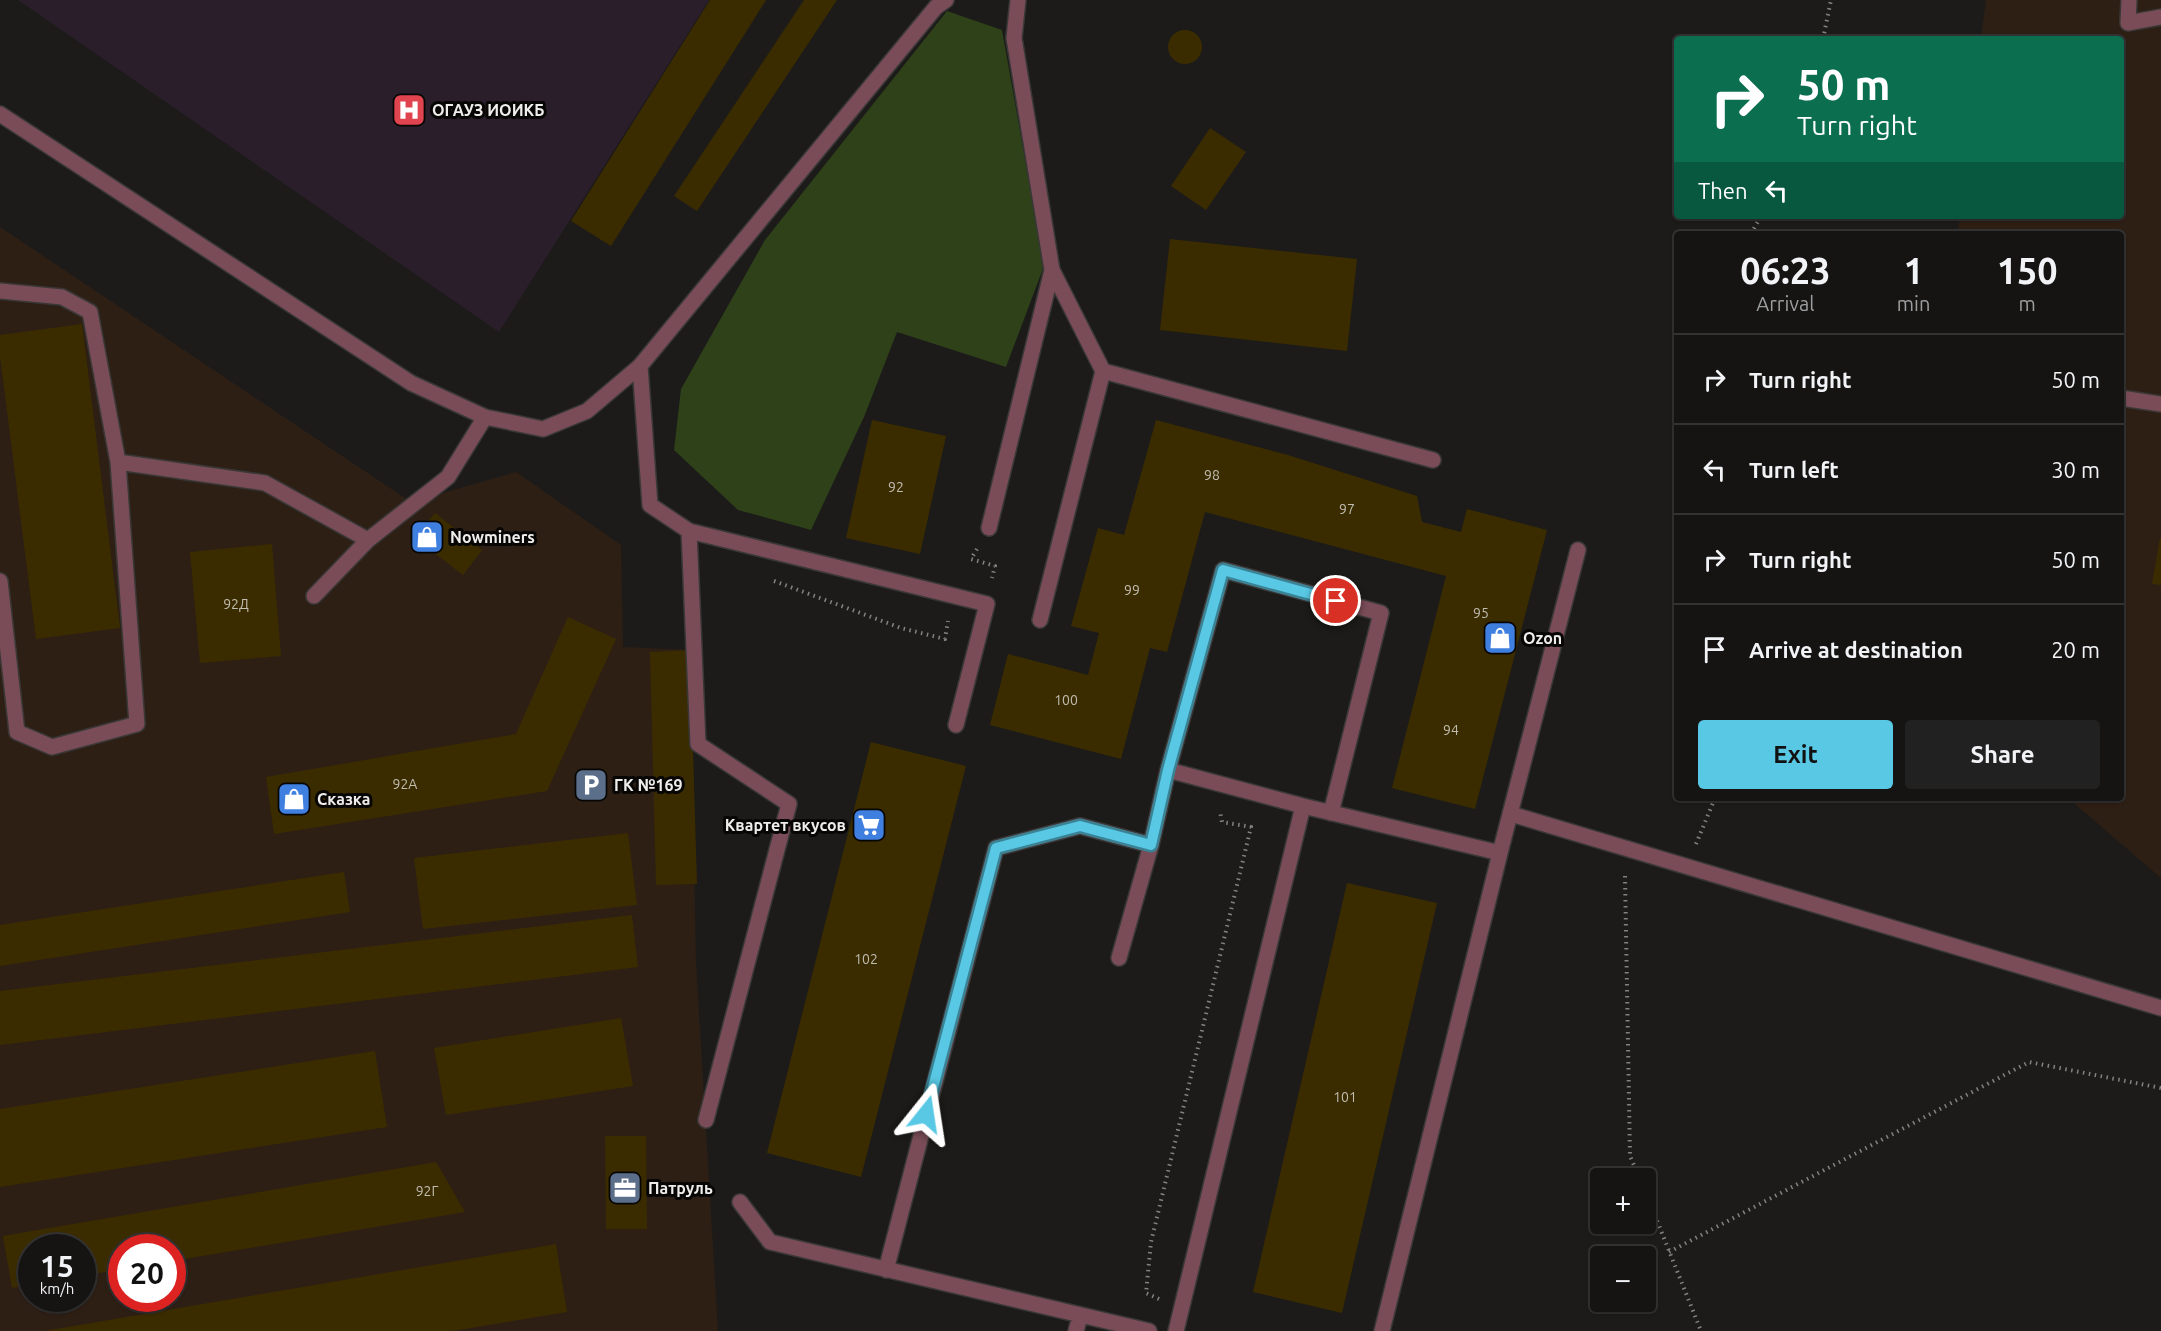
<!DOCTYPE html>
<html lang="en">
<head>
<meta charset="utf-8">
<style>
  :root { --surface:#151413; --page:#222121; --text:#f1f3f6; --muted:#9d9ea0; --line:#343333; --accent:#59c8e4 }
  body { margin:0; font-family:Ubuntu,sans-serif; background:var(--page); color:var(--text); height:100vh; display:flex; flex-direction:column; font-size:22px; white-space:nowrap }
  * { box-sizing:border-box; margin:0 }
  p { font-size:20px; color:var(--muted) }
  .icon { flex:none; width:33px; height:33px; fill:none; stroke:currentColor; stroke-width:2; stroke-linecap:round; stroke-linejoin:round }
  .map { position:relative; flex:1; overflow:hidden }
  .drawer { position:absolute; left:1674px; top:231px; width:450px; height:570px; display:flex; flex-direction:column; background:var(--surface); border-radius:6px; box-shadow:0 2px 4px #0004,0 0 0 2px var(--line) }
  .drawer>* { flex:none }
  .hud { position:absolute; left:1674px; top:36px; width:450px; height:183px; border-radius:6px; box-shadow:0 2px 4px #0004,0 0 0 2px var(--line); background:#0b6e4f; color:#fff; overflow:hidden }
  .controls { position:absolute; left:1590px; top:1168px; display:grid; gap:12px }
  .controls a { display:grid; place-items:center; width:66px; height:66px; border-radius:6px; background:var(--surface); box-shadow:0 2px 4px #0004,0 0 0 2px var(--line); font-size:30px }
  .speed { position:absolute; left:18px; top:1234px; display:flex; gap:12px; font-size:30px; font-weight:700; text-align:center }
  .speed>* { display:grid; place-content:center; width:78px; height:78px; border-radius:50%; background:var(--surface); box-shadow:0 2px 4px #0004,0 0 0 2px var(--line); line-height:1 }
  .speed small { font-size:15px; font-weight:400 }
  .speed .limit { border:9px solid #d22; background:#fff; color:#111 }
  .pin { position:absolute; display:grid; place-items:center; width:51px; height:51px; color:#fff; margin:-26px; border:3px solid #fff; border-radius:50%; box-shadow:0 2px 6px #0007 }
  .me { position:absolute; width:66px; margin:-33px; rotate:15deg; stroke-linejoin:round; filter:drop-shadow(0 0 4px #0008) }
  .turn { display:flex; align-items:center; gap:21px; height:126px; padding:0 24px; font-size:27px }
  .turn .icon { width:78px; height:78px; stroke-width:2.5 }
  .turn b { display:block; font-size:42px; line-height:51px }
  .then { display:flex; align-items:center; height:57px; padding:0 24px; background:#0003; gap:12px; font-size:22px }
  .eta { display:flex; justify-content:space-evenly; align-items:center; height:102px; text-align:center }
  .eta b { font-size:36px; font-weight:700; line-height:42px }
  .action { display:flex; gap:12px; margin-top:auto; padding:12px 24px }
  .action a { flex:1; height:69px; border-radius:6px; background:var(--accent); color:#111; font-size:24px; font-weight:700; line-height:69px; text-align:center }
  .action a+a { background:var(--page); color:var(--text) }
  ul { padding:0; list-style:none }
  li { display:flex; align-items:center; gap:18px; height:90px; padding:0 24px; border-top:2px solid var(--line) }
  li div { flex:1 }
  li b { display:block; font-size:22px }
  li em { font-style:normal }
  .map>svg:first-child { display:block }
</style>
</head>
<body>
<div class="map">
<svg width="2161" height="1331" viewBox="0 0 2161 1331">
  <rect width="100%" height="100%" fill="#1c1b19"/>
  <path fill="#2e1f15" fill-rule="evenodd" d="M1986 0H2161V878L2068 798H2121V234H1958L1960 216H2121V39H1981Z
    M0 227 411 502 516 472 621 545 623 647 690 650 696 963 718 1331H0ZM32 1248H82V1299H32ZM122 1248H172V1299H122Z"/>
  <path fill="#2a1e2b" d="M18 0H709L499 332Z"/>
  <path fill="#2e4119" d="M947 11 1002 30 1044 266 1006 367 897 332 864 417 811 530 738 510 674 450 681 389 765 240Z"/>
  <path fill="#3b2c00" d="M710 0H766L611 246 571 221Z
    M804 0H837L697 211 674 196Z
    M1168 47a17 17 0 1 1 34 0a17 17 0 1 1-34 0Z
    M1210 128 1246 152 1206 210 1171 186Z
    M1170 239 1357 259 1347 351 1160 330Z
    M82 324 120 628 36 639 0 356V335Z
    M872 420 946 436 920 554 846 538Z
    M1156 420 1288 455 1417 496 1422 522 1461 532 1467 509 1547 530 1475 809 1392 788 1446 576 1205 512 1167 652 1150 648 1121 759 990 725 1008 654 1088 675 1099 633 1071 626 1098 528 1124 535Z
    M435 513 482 550 463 575 415 538Z
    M2160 538H2161V585L2152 584Z
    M272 544 281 656 200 663 190 552Z
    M568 617 616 639 547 791 274 834 266 777 516 734Z
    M690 650 697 884 656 885 650 652Z
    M871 742 966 766 861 1177 767 1153Z
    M628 833 637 905 423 929 414 858Z
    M344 872 350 912 0 966V925Z
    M1347 883 1437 903 1342 1313 1253 1292Z
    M632 915 638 967 0 1045V991Z
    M621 1018 633 1086 446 1115 434 1048Z
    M375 1051 387 1127 0 1187V1109Z
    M605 1136H646L647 1229H606Z
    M436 1162 465 1212 172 1261V1248H122V1269L82 1276V1248H32V1284L12 1288 3 1236Z
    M556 1244 567 1312 453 1331H44Z"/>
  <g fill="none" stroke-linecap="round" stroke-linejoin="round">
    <g stroke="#393837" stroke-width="18">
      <path id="minor" d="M2129 0 2128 23 2161 17
        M0 114 411 383 485 417 543 429 587 411 640 366 936 7 946 0
        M1052 270 1103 371 1433 460
        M0 291 62 297 90 312 118 462 137 724 52 747 17 732 0 581
        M640 366 650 505 689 531 987 604 956 725
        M2121 398 2161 404
        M118 462 265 483 368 540 448 477 485 417
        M989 528 1052 270 1014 38 1018 0
        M689 531 698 744 789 804 706 1120
        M314 596 368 540
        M1040 620 1103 371
        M1331 813 1381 613 1223 570 1168 770 1303 806 1500 853 1578 550
        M1511 814 2161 1008
        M1119 958 1151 845 1168 770
        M740 1202 770 1242 1149 1331
        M886 1270 996 848 1080 826 1151 845
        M1076 1331 1080 1316
        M1176 1331 1303 806
        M1382 1331 1500 853"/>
    </g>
    <path stroke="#838280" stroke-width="4" stroke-dasharray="1.5 4.5" stroke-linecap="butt" d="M1823 39 1831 0
      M1751 234 1761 216
      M977 549 971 559 995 566 992 578
      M774 581 901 628 945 639 948 621
      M1696 844 1715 798
      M1625 876 1630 1156 1640 1179
      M1646 1193 1701 1331
      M1669 1252 2029 1062 2161 1088
      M1159 1299 1146 1293 1151 1242 1251 827 1222 822 1220 811"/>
    <use href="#minor" stroke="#794c57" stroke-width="15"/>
  </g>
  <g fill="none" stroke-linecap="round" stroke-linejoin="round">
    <g stroke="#3a8294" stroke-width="15">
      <path id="route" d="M926 1114 996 848 1080 826 1151 845 1168 770 1223 570 1336 601"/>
    </g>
    <use href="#route" stroke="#59c8e4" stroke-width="10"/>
  </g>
  <defs>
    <g id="hospital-square" transform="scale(1.725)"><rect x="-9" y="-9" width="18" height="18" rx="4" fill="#e0444e" stroke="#070605"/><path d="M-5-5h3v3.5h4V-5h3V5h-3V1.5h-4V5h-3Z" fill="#fff"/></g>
    <g id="shop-square" transform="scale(1.725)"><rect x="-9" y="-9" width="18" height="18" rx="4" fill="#3f7fe0" stroke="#070605"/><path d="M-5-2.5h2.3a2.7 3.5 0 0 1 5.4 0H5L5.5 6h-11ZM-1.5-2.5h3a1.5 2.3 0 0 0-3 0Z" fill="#fff"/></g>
    <g id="parking-square" transform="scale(1.725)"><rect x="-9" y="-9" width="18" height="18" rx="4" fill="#5c6f8a" stroke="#070605"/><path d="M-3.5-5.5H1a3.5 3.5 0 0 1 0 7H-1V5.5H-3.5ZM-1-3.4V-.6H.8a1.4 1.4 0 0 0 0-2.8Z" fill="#fff"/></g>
    <g id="supermarket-square" transform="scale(1.725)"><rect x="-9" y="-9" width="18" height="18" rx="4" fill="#3f7fe0" stroke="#070605"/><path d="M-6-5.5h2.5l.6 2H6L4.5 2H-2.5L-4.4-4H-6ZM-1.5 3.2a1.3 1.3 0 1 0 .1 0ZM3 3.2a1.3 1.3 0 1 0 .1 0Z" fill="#fff"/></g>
    <g id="office-square" transform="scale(1.725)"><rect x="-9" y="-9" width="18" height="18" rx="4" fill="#5c6f8a" stroke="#070605"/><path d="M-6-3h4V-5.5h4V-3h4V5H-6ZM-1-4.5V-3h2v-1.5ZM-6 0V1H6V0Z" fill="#fff"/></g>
  </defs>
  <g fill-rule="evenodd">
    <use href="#hospital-square" x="409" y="110"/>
    <use href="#shop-square" x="427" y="537"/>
    <use href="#shop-square" x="1500" y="638"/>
    <use href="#parking-square" x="591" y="785"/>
    <use href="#shop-square" x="294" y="799"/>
    <use href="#supermarket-square" x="869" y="825"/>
    <use href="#office-square" x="625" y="1188"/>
  </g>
  <g text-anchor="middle" stroke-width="6" stroke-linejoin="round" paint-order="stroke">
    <g font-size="14" fill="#c1bdb1">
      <text x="1212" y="480">98</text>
      <text x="896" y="492">92</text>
      <text x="1347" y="514">97</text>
      <text x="1132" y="595">99</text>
      <text x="236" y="609">92Д</text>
      <text x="1481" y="618">95</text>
      <text x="1066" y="705">100</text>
      <text x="1451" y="735">94</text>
      <text x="405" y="789">92А</text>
      <text x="866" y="964">102</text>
      <text x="1345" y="1102">101</text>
      <text x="427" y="1196">92Г</text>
    </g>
    <g font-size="16" font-weight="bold" fill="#eeedec" stroke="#070605" text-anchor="start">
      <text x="432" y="116">ОГАУЗ ИОИКБ</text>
      <text x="450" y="543">Nowminers</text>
      <text x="1523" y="644">Ozon</text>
      <text x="614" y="791">ГК №169</text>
      <text x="317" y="805">Сказка</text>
      <text x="846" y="831" text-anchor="end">Квартет вкусов</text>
      <text x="648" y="1194">Патруль</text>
    </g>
  </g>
</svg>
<div class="controls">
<a>+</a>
<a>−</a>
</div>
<div class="speed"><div>15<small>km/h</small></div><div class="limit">20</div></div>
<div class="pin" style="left:1336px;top:601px;background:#d93025"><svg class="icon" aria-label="arrive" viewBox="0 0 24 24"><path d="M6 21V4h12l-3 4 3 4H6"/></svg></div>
<svg class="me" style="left:926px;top:1114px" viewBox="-20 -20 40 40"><path d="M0-17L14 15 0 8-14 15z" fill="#59c8e4" stroke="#fff" stroke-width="4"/></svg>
<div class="hud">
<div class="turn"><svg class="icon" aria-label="right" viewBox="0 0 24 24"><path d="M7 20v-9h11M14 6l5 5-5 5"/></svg><div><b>50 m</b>Turn right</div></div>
<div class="then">Then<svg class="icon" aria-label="left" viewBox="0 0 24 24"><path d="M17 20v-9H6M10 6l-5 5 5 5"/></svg></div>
</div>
<section class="drawer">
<div class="eta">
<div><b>06:23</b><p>Arrival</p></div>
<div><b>1</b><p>min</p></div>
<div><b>150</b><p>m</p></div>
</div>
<ul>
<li><svg class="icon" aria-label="right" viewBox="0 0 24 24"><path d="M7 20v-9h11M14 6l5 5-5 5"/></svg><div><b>Turn right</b></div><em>50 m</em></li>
<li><svg class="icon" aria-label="left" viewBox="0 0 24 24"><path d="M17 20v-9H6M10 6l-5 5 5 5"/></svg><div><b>Turn left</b></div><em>30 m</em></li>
<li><svg class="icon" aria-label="right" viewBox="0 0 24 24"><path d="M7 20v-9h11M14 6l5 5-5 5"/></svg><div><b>Turn right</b></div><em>50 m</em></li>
<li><svg class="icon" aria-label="arrive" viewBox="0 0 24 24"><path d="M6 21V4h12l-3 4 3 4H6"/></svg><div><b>Arrive at destination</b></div><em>20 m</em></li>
</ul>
<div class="action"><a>Exit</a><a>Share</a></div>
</section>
</div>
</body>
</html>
